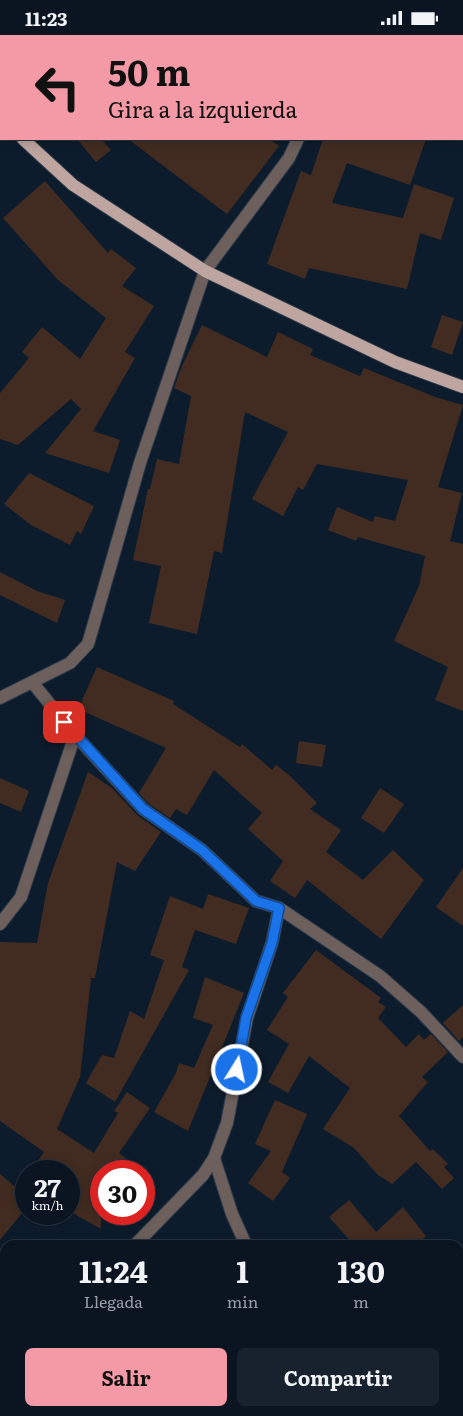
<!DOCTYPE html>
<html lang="es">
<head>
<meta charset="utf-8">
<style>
  :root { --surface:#0a1521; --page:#18222e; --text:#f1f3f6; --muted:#999fa5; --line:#2a343f; --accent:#f49aa6 }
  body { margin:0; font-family:Literata,serif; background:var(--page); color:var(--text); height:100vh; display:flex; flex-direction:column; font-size:19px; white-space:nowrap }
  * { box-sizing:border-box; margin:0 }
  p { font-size:16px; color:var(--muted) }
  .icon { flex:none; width:28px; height:28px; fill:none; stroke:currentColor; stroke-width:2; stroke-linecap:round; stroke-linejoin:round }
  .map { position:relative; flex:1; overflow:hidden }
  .details { position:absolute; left:0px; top:1205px; width:464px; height:176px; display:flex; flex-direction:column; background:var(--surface); border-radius:15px 15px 0 0; box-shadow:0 2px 12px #0003,0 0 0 1px var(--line) }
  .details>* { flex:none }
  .top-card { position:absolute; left:0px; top:0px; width:464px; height:105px; box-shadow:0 2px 12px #0003,0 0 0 1px var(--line); background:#f49aa6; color:#111; overflow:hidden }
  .speed { position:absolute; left:15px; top:1125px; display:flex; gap:10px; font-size:25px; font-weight:700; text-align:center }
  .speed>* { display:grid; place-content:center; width:65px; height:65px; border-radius:50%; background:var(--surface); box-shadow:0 2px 12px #0003,0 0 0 1px var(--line); line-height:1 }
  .speed small { font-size:12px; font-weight:400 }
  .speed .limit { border:8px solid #d22; background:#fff; color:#111 }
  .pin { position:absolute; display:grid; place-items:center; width:42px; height:42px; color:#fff; margin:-21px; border-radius:10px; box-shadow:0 2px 8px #0006 }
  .me { position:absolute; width:55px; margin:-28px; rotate:10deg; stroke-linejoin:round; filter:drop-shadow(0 0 4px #0008) }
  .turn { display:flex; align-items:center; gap:18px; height:105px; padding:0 25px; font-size:22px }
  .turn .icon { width:65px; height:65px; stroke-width:2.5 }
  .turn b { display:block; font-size:35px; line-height:42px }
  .eta { display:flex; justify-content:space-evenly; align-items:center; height:85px; text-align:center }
  .eta b { font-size:30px; font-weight:700; line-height:35px }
  .primary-button { display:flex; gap:10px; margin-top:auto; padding:10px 25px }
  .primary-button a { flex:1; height:58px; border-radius:8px; background:var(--accent); color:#111; font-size:20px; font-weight:700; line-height:58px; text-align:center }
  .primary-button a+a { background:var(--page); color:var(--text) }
  .status { display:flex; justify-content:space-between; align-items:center; height:35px; padding:0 25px; background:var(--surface); direction:ltr }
  .status svg { height:14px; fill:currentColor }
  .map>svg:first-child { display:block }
</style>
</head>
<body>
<div class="status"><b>11:23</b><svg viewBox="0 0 49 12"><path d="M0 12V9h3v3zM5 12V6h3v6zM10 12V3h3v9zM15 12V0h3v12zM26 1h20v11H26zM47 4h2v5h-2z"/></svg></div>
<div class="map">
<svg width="463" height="1381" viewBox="0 0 463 1381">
  <rect width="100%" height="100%" fill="#0d1c2c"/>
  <path fill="#422c21" d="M77 104H101L111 115 96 127Z
    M128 104H269L279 111 227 179Z
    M323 104H426L410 150 347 128 332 168 403 183 414 149 454 163 441 205 420 198 407 254 309 233 305 244 267 229 301 136 311 140Z
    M45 146 108 218 111 214 136 233 122 251 154 271 125 317 135 323 93 396 120 405 109 438 45 418 81 374 71 364 18 410 0 404V358L29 323 22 317 42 292 80 324 106 283 58 245 3 183Z
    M442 280 463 287 452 320 431 312Z
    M202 290 267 322 278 297 313 314 310 320 360 341 364 333 435 362 463 370 438 452 462 458 450 506 463 509V676L435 665 448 632 394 606 419 551 425 521 358 502 356 506 328 495 337 472 373 487 375 481 395 486 408 445 317 429 303 455 298 452 283 481 252 464 288 397 245 377 222 518 214 516 197 599 149 588 161 531 133 525 148 454H150L157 424 179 429 191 361 174 353 181 333Z
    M29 438 94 471 81 499 77 496 70 510 31 490 4 469Z
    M0 537 37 556 65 565 57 588 0 560Z
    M97 632 174 666 173 669 240 712 242 709 272 735 276 730 289 740 317 768 310 774 341 795 326 817 363 845 393 815 424 845 381 904 307 845 295 863 270 846 283 826 248 794 262 778 214 735 187 780 176 774 170 783 148 768 139 758 166 713 78 674Z
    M299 706 326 710 322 732 296 728Z
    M88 737 112 753 137 780 161 797 135 836 117 827 95 943H91L80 1042 57 1094 94 1118 118 1078 114 1076 127 1057 150 1073 119 1118 126 1123 118 1136H101V1194L69 1176V1136H31L44 1117 0 1086V907L37 908 48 848Z
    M0 743 29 756 21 777 0 768Z
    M380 753 404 769 384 798 361 783Z
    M463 833V891L436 872Z
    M208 859 249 873 236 909 195 895 182 932 189 935 115 1067 86 1048 102 1020 114 1023 130 976 144 984 164 925 150 920 170 861 203 874Z
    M316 915 381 963 378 967 386 972 378 983 406 1012 419 999 424 1005 431 999 448 1017 422 1042 428 1047 399 1081 430 1116 433 1114 448 1129 444 1132 454 1143 442 1154 416 1127 392 1149 378 1140 354 1113 323 1094 350 1053 309 1021 288 1058 268 1047 289 1009 267 995 288 962 283 958Z
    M205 942 244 958 188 1096 154 1077 176 1038 179 1028 194 1033 213 990 193 983Z
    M463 970V1002L459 1006 443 988Z
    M275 1065 307 1079 282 1137 290 1143 273 1166 248 1148 271 1116 255 1109Z
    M0 1139 26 1161V1173L0 1205Z
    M349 1165 376 1197 403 1172 426 1201 417 1210H354L329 1182Z"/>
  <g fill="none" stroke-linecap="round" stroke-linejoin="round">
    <g stroke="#2b3949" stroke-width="14">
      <path id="minor" d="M338 1V0
        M32 647 75 700 143 774 202 815 256 866 279 873 272 908 247 983 227 1088 214 1123 203 1140 135 1210
        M0 663 70 628 88 609 140 428 205 236 289 123 298 104
        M279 873 380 941 421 977 463 1022
        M0 889 21 862 75 700
        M214 1123 232 1179 246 1210
        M80 1381 81 1376
        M382 1381 384 1376"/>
    </g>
    <g stroke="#2b3949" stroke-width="14">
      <path id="major" d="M0 82 1 83
        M23 104 73 150 205 236 395 327 463 352"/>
    </g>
    <use href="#minor" stroke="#6c5f5c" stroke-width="12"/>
    <use href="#major" stroke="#bfa59f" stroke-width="12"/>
  </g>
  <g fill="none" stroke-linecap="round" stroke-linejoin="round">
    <g stroke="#114b97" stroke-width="12">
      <path id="route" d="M64 687 143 774 202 815 256 866 279 873 272 908 246 983 237 1035"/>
    </g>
    <use href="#route" stroke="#1a73e8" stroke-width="9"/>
  </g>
</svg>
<div class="speed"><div>27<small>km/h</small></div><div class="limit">30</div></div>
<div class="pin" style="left:64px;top:687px;background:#d93025"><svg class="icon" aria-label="arrive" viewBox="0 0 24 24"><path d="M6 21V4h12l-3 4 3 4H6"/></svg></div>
<svg class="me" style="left:237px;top:1035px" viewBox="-20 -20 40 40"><circle r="17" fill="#1a73e8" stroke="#fff" stroke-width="3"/><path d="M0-11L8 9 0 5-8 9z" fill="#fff"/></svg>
<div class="top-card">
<div class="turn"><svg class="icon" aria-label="left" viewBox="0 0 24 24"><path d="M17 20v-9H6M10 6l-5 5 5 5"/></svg><div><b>50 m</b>Gira a la izquierda</div></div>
</div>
<section class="details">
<div class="eta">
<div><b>11:24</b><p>Llegada</p></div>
<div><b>1</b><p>min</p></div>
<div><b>130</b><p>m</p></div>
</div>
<div class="primary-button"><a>Salir</a><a>Compartir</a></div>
</section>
</div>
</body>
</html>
